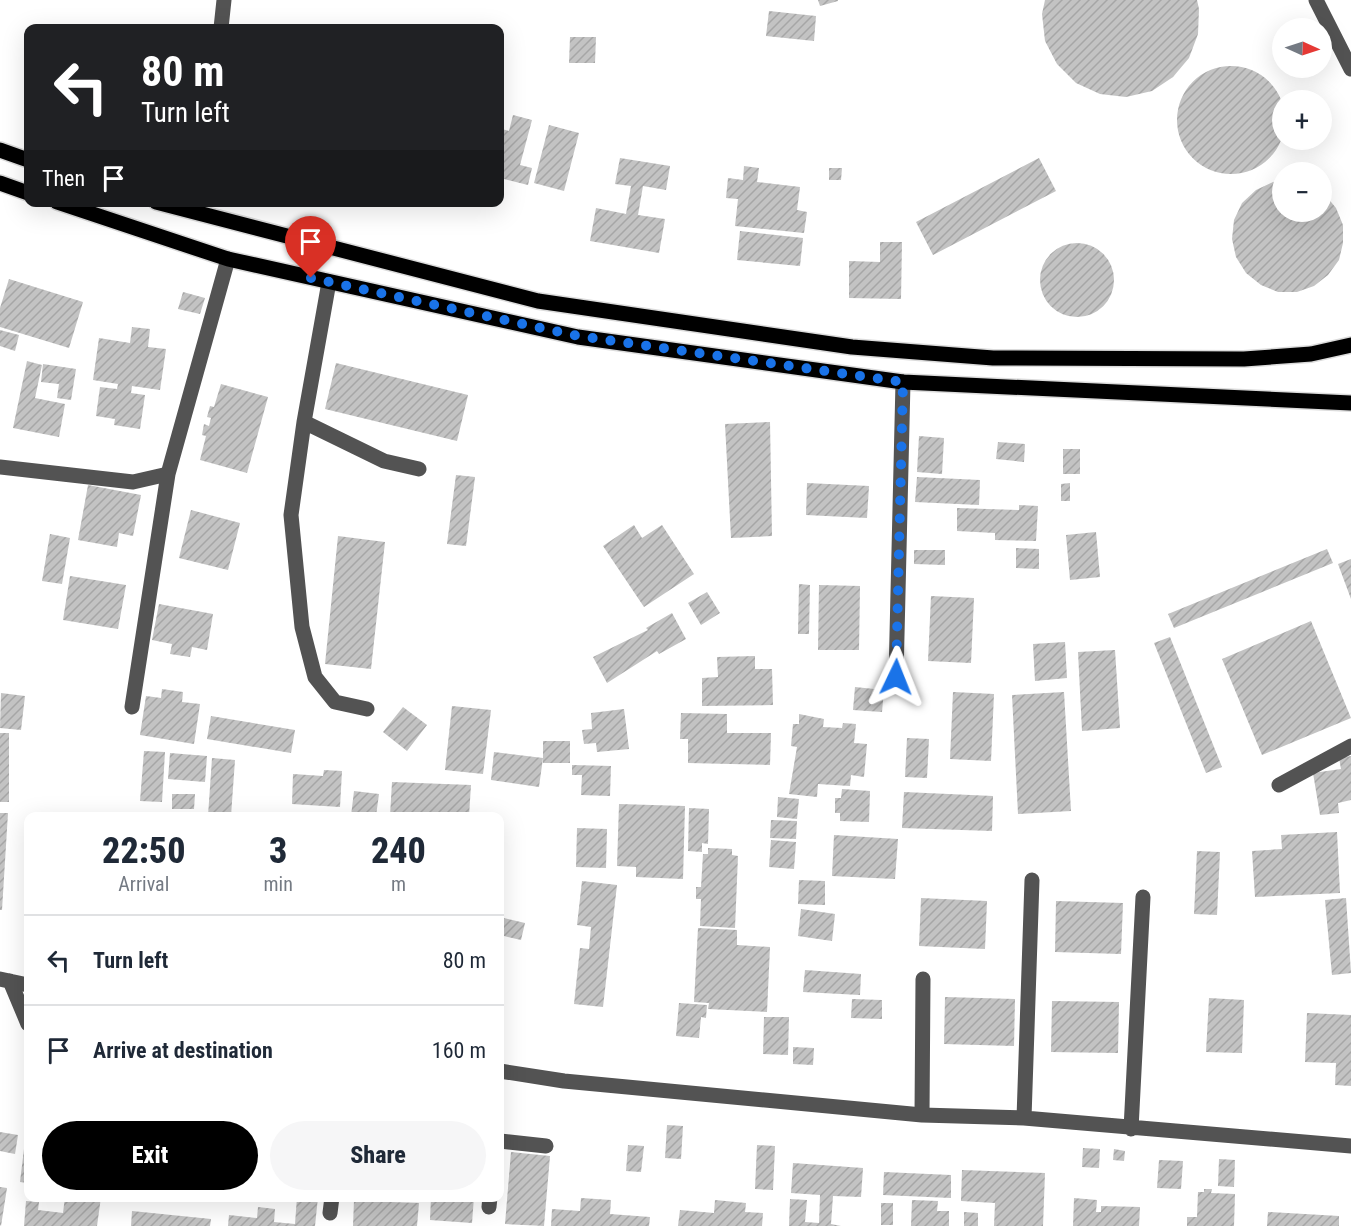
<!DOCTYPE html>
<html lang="en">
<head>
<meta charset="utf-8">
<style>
  :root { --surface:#fff; --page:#f6f6f7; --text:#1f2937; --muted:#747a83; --line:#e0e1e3; --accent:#000 }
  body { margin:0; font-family:"Roboto Condensed",sans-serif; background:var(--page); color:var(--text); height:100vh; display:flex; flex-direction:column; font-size:22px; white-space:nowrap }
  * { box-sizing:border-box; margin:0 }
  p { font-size:20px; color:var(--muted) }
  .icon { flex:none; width:33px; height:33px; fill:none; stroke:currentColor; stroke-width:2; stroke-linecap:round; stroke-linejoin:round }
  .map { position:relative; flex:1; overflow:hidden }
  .sheet { position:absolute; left:24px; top:812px; width:480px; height:390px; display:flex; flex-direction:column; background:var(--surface); border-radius:12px; box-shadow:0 6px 24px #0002 }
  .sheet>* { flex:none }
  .top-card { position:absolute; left:24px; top:24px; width:480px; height:183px; border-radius:12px; box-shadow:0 6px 24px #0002; background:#202124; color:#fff; overflow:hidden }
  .needle { width:39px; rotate:93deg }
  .controls { position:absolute; left:1272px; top:18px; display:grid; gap:12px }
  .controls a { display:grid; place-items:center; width:60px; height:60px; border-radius:50%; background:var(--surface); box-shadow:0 6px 24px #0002; font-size:30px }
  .pin { position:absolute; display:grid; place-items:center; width:51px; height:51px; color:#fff; margin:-62px -26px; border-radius:50% 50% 50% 0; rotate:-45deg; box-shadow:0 0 6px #0007 }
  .pin .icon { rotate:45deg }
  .me { position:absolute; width:66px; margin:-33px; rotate:2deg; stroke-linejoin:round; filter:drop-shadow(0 0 4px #0008) }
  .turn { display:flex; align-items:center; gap:21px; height:126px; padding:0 18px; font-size:27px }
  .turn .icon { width:78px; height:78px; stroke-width:2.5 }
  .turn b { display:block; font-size:42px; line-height:51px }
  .then { display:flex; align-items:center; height:57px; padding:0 18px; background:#0003; gap:12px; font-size:22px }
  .eta { display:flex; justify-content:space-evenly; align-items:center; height:102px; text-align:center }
  .eta b { font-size:36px; font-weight:800; line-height:42px }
  .primary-button { display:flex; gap:12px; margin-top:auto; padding:12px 18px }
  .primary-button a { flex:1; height:69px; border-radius:36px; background:var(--accent); color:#fff; font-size:24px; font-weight:800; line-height:69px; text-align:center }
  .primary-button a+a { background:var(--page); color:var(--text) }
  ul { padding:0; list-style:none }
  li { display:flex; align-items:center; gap:18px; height:90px; padding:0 18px; border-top:2px solid var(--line) }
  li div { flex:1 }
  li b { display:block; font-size:22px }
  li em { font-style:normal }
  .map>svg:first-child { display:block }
</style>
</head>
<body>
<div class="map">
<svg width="1351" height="1226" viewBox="0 0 1351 1226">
  <defs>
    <pattern id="building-hatch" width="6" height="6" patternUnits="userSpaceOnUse" patternTransform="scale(1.5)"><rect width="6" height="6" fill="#c3c3c3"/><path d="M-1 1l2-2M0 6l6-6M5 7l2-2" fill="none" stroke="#a6a6a6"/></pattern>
  </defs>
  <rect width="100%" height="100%" fill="#fff"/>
  <path fill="url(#building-hatch)" d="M818 0H838V1L820 6Z
    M1045 0H1197L1199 9 1198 34 1189 58 1173 77 1152 91 1126 97 1100 94 1076 83 1057 64 1045 41 1042 14Z
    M769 11 816 16 814 41 766 36Z
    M570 37H596L595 63H569Z
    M1177 120a54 54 0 1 1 108 0a54 54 0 1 1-108 0Z
    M513 115 532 120 520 165 532 168 528 185 500 178V137L502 129 509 131Z
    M549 125 579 133 564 191 534 183Z
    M620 158 670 166 666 190 643 186 638 215 665 219 659 253 590 241 596 208 626 214 631 186 615 184Z
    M1039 158 1056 191 933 255 916 222Z
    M744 166 759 168 757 182 800 187 797 210 807 212 804 233 735 226 738 199 726 198 728 178 743 180Z
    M829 168H842L841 180H829Z
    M1282 181V212H1322V191L1336 208 1343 225V243L1339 260 1328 275 1314 286 1297 292H1278L1261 285 1246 273 1236 257 1232 239 1234 220 1242 203 1256 190 1273 182Z
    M740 231 803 238 800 266 737 260Z
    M880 242H902L901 299 849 298V261L880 262Z
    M1040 280a37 37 0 1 1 74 0a37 37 0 1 1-74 0Z
    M9 279 83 302 69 348 0 327V308Z
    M183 292 205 298 200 314 178 309Z
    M132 327 150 329 148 347 166 349 160 390 132 386 131 393 145 395 140 429 114 425 115 419 96 416 100 387 117 389 118 384 93 380 99 338 130 343Z
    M0 330 19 335 15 351 0 346Z
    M27 361 42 365 35 398 65 404 59 437 13 428Z
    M336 363 468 395 457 441 325 409Z
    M43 364 76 369 71 400 57 398 59 384 41 382Z
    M221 384 268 397 247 473 200 460 206 436 202 435 204 424 209 426 211 418 207 417 210 406 214 407Z
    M770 422 772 536 731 538 725 424Z
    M919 436 944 438 942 474 917 472Z
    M998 442 1025 444 1024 462 996 459Z
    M1063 449H1080V474H1063Z
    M456 475 475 477 466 546 447 544Z
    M917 477 980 480 979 505 915 502Z
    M807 483 869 486 867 518 806 515Z
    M1070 483V501H1061V484Z
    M88 485 141 495 133 536 119 533 117 547 78 540Z
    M1019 505 1038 506 1036 541 995 540V533L957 531V508L1019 510Z
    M191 510 240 523 228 570 179 558Z
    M634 525 642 538 662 525 694 574 644 607 603 546Z
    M1096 532 1100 577 1070 580 1066 535Z
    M50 534 70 538 62 584 42 581Z
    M338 536 385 542 371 669 325 664Z
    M1016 548 1039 549V569L1016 568Z
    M1327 549 1333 563 1174 628 1168 614Z
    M914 550H945V565L914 564Z
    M1351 559V599L1338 564Z
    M70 576 126 585 118 629 63 620Z
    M799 584 810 585 809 634H798Z
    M819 585 860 586 859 650H818Z
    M707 592 720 613 701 625 688 603Z
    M931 596 974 598 971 663 928 661Z
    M159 604 213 614 207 650 192 647 190 657 170 654 172 644 152 640Z
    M672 613 686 639 659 654 657 651 607 683 593 657 648 630 646 628Z
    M1311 621 1351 718 1262 755 1222 659Z
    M1170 637 1222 767 1206 773 1154 643Z
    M1065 642 1067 678 1035 681 1033 644Z
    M1115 650 1120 728 1082 731 1078 652Z
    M755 656V669H772L773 705 702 706V678L718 677 717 657Z
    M855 687 884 690 882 712 853 710Z
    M162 689 183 692 182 702 200 704 194 744 140 735 146 696 161 698Z
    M953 692 994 694 991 761 950 759Z
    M1064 692 1071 811 1018 814 1012 695Z
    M1 693 25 696 21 730 0 728Z
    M452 706 491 710 483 774 445 770Z
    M403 707 427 725 407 751 383 732Z
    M624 709 629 749 597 752 596 743 584 744 582 730 592 729 591 713Z
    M681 713 727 714V733H771L770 765 688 763V739H680Z
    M799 714 824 719 823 727 842 728 843 723 856 724 854 743 867 744 864 777 851 775 850 786 818 784 817 797 789 794 797 747 791 746 793 724H799Z
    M211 716 295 730 291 753 207 739Z
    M0 733H9V802H0Z
    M907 738 929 739 927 778 905 777Z
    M543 741H570V763H543Z
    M144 751 165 752 162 802 140 801Z
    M494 752 543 758 539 787 491 780Z
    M170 753 207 756 205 782 168 779Z
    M1351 756V800L1338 803 1339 813 1320 815 1313 773 1341 769 1339 758Z
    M212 758 235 760 231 816H208Z
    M572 765 611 766 610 796 581 795 582 775H572Z
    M324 770 342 771 340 807 292 804 293 774 323 776Z
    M392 782 471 785 469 816H390Z
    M842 789 870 791 869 822 840 821V813H835V798H841Z
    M354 791 379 794 376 816H351Z
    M904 792 993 796 992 831 902 828Z
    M172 794H195L194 809H172Z
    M778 797 799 799 797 819 777 817Z
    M619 804 685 806 683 879 636 877V867L617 866Z
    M689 808 709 809 708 844 702 843V852L688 851Z
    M0 813H8L2 910H0Z
    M157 813 186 814V816H157Z
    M771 820 797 821 796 839 770 838Z
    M577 828 607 829 606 868 576 867Z
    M1337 832 1340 893 1255 897 1252 851 1282 849 1281 835Z
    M834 835 898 839 895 879 832 876Z
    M771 840 796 842 794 869 769 867Z
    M708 848 732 849V855L738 856 735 928 700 926 701 899H696V887H701L703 854H708Z
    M1197 851 1220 852 1217 915 1194 914Z
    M799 880 825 881V905L798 904Z
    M582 881 617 885 603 1007 574 1004 580 948 589 949 591 927 577 925Z
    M921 898 987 901 985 949 919 946Z
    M1346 898 1351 973 1332 975 1325 900Z
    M1056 901 1123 903 1121 954 1055 952Z
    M801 909 835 914 832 941 798 936Z
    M500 917 525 923 521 940 500 935Z
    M698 928 737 930V945L770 947 767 1012 708 1009 709 1003 694 1002Z
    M805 970 861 974 860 995 803 992Z
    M945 997 1015 999 1014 1046 944 1044Z
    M1209 998 1244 1000 1242 1053 1206 1052Z
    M852 999 882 1000V1019L851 1018Z
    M1052 1001 1119 1002 1118 1053 1051 1052Z
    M679 1003 707 1005 706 1018 701 1017 699 1038 676 1036Z
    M1307 1013 1351 1015V1086L1335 1085 1336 1063 1305 1062Z
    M764 1017H789L788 1055 763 1054Z
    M793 1047 814 1048 813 1065 793 1064Z
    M667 1125 683 1126 681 1159 665 1158Z
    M0 1132 18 1135 15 1154 0 1151Z
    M628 1145 644 1146 641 1172 626 1171Z
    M757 1145 775 1146 773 1190 755 1189Z
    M1083 1148 1100 1149 1099 1168 1082 1167Z
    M24 1149 28 1150V1183L20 1182Z
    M1114 1149 1125 1151 1124 1161 1113 1160Z
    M511 1152 550 1156 544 1226 505 1224Z
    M1219 1159 1235 1160 1234 1187 1218 1186Z
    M1159 1160 1183 1161 1181 1189 1157 1188Z
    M793 1163 863 1168 861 1197 833 1196 831 1224 841 1226H789L790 1199 807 1200 805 1222 819 1223 820 1195 791 1193Z
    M962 1170 1045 1173 1043 1226H994L995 1203 961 1201Z
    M884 1172 951 1175V1198L883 1195Z
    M0 1187 7 1188 1 1226 0 1225Z
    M1204 1189H1212L1211 1193 1235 1194 1234 1226H1187V1217H1197L1198 1192H1204Z
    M65 1197H101L97 1226H24L26 1201 39 1202 38 1210 63 1213Z
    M297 1197H318L315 1226H228L229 1215 257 1218 258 1207 275 1209 274 1222 295 1224Z
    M382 1197H392L391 1202 419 1203 417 1226H353L354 1200 382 1201Z
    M431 1197H474L472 1223 430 1220Z
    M581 1198 611 1200 610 1214 650 1217 649 1226H551L552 1209 580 1211Z
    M1074 1198 1097 1200 1096 1212H1101V1206L1140 1207 1139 1226H1073Z
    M715 1200 746 1203 745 1212 763 1213 762 1226H678L680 1210 714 1213Z
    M912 1200 938 1201 937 1211H949V1226H911Z
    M881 1203H893V1225H881Z
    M132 1211 211 1219 210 1226H131Z
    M964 1212 978 1213V1226H964Z
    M1268 1212 1339 1216V1226H1267Z"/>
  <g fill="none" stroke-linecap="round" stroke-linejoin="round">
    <g stroke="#dbdbdb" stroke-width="18">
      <path id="major" d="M0 150 28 160
        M0 183 28 193
        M57 202 228 259 578 337 903 382 1351 403
        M156 202 538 301 852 347 993 358 1244 359 1311 354 1351 345"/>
    </g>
    <path stroke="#535353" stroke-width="15" d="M1316 0 1351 69
      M221 28 224 0
      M329 282 304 422 291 515 302 627 315 677 335 702 367 709
      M304 422 384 461 419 469
      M0 467 133 482 168 474
      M896 677 903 382
      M132 707 168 474 228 259
      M1279 785 1351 746
      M0 979 28 985
      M10 981 28 1024
      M500 1071 564 1081 922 1115 1024 1118 1351 1146
      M922 1115 923 979
      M1024 1118 1032 880
      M1131 1129 1143 897
      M500 1141 546 1146
      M489 1207 490 1197
      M330 1213 332 1197"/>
    <use href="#major" stroke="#000" stroke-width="15"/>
  </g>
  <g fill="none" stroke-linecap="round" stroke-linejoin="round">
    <path stroke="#1a73e8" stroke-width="10" stroke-dasharray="0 18" d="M311 278 578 336 903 382 896 677"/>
  </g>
</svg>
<div class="controls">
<a><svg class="needle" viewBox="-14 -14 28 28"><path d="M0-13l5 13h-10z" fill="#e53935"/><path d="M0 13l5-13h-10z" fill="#747a83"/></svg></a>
<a>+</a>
<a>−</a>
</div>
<div class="pin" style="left:311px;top:278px;background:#d93025"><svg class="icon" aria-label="arrive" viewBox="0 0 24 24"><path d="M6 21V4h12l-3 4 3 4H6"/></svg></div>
<svg class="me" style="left:896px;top:677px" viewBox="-20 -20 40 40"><path d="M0-17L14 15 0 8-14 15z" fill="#1a73e8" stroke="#fff" stroke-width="4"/></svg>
<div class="top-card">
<div class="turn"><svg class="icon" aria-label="left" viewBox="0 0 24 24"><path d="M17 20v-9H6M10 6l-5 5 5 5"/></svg><div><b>80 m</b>Turn left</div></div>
<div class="then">Then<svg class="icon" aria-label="arrive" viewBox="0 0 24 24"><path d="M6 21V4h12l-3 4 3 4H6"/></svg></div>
</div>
<section class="sheet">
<div class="eta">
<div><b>22:50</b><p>Arrival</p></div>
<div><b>3</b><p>min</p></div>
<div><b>240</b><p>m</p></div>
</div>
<ul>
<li><svg class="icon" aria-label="left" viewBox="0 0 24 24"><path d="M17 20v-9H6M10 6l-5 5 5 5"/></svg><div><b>Turn left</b></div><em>80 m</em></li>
<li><svg class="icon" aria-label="arrive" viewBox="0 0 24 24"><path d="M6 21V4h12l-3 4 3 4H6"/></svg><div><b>Arrive at destination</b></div><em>160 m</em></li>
</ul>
<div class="primary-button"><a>Exit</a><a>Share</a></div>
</section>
</div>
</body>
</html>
